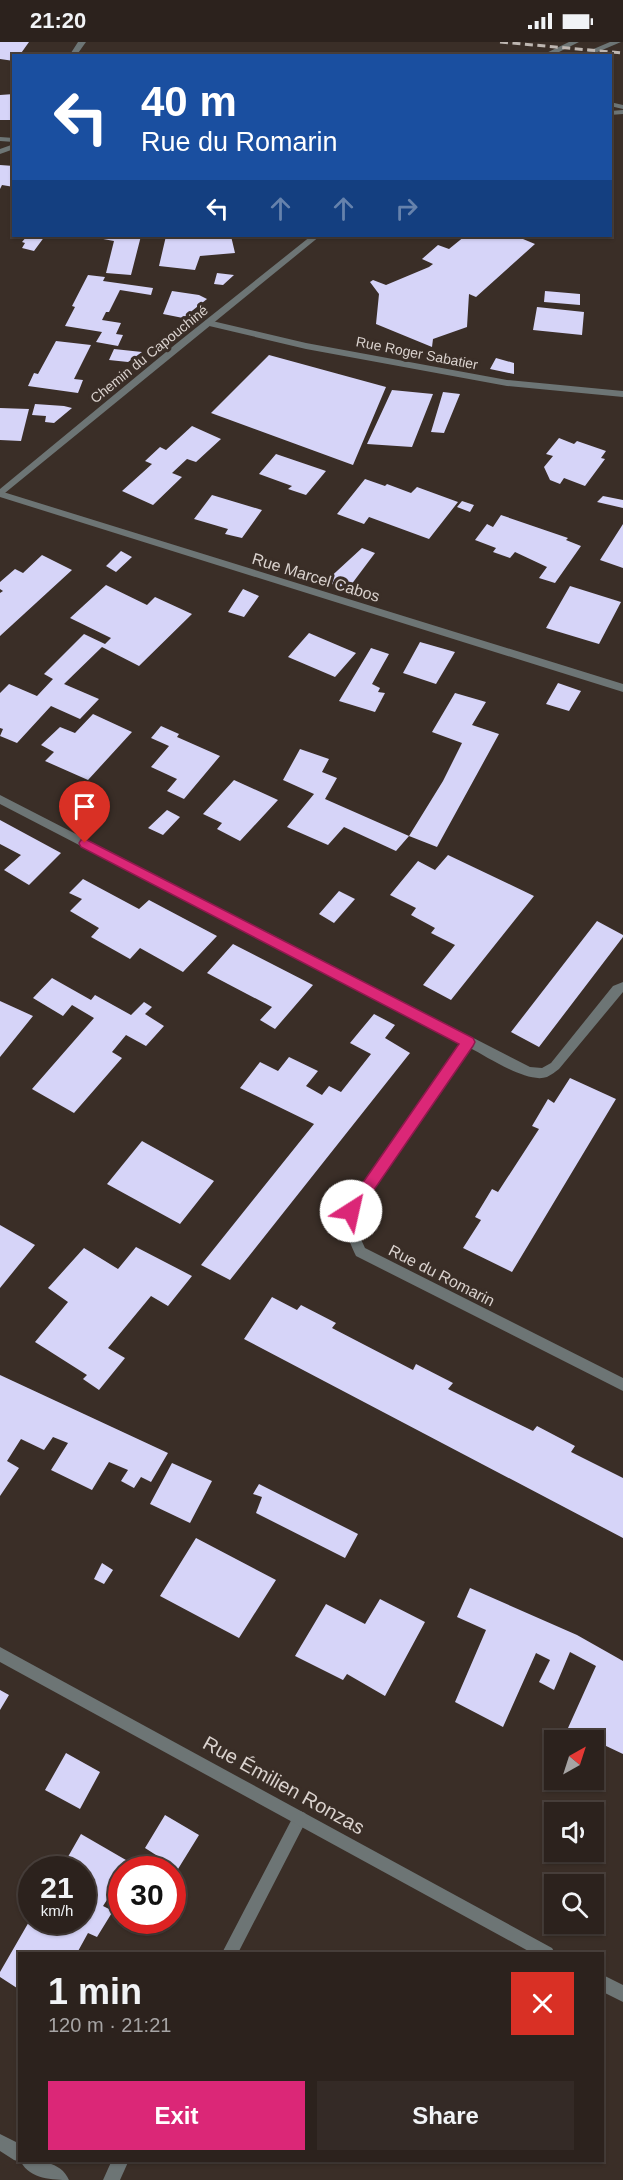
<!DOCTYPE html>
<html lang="en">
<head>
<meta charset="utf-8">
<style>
  :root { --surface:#2c221d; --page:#342a26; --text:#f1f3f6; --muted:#a6a4a4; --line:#483f3b; --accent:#db2777 }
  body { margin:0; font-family:Helvetica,sans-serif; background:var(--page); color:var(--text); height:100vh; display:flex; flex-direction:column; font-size:22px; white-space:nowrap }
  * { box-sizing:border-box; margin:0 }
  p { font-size:20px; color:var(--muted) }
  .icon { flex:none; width:33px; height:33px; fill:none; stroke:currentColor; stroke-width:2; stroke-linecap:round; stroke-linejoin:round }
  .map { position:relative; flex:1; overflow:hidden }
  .drawer { position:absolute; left:18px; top:1910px; width:586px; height:210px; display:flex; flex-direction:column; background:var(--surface); border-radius:0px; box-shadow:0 2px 4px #0004,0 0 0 2px var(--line) }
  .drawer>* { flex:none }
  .hud { position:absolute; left:12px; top:12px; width:600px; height:183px; border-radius:0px; box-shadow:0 2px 4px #0004,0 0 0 2px var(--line); background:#1a4fa0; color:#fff; overflow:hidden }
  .needle { width:39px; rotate:39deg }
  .fabs { position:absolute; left:544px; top:1688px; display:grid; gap:12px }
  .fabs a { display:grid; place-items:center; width:60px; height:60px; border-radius:0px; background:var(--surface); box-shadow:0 2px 4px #0004,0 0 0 2px var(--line); font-size:30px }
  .speed { position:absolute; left:18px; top:1814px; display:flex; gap:12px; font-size:30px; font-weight:700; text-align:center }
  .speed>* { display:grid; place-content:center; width:78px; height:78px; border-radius:50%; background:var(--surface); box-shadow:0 2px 4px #0004,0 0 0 2px var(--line); line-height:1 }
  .speed small { font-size:15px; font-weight:400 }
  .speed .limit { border:9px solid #d22; background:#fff; color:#111 }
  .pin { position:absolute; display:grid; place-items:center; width:51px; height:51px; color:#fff; margin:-62px -26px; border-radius:50% 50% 50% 0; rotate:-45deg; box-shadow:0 0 6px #0007 }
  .pin .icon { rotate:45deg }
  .me { position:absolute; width:66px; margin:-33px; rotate:35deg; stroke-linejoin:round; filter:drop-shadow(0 0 4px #0008) }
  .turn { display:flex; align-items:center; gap:21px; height:126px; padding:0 30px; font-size:27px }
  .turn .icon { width:78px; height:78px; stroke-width:2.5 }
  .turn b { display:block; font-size:42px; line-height:51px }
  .lanes { display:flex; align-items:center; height:57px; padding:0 30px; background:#0003; justify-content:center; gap:30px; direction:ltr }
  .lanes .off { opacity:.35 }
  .round { display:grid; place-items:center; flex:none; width:63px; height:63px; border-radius:0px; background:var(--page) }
  .headline { display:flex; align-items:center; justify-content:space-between; height:102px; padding:0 30px }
  h1 { font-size:36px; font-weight:700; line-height:45px }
  .action { display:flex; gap:12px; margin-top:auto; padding:12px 30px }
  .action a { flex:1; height:69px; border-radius:0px; background:var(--accent); color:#fff; font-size:24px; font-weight:700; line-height:69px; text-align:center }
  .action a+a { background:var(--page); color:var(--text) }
  .status { display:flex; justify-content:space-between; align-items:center; height:42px; padding:0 30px; background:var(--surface); direction:ltr }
  .status svg { height:16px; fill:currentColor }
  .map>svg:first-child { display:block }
</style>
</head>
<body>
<div class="status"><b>21:20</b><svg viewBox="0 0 49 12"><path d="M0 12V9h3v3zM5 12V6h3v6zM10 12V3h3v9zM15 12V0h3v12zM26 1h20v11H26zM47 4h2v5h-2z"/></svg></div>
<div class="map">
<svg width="623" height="2138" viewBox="0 0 623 2138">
  <rect width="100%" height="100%" fill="#3a2e27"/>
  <path fill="#d6d4f8" d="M0 0H29L19 14H14V19L0 17Z
    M14 52V78H0V53Z
    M0 123 14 124V145L2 143 0 147Z
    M27 194H45L34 209 22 206 25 201 22 200Z
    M87 194H141L131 233 106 231 114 199Z
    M166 194H231L235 211 200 214 195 228 159 224Z
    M465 194H527L523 197 535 202 476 255 469 252 467 285 433 297 432 305 376 282 379 252 370 240 373 238 386 243 429 225 433 222 422 217 438 203 449 207Z
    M217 231 234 233 223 243 214 242Z
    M88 233 105 235 103 239 153 246 151 253 120 248 109 270H106L102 278 121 281 116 292 123 293 118 304 96 300 102 290 65 284 75 265 72 264Z
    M172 249 199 253 207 257 183 276 163 272Z
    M545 249 580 252V263L544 260Z
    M537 265 584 270 582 293 533 288Z
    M56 299 91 303 74 337 83 338 78 351 28 344 34 331 38 332Z
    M114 307 142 310 128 320 109 318Z
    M269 313 386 345 353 423 211 371Z
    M496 316 514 321V332L490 327Z
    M392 348 433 352 412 405 367 402Z
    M443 350 460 352 444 391 431 390Z
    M35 362 64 364 72 366 54 381 45 380 46 374 32 373Z
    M0 366 29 367 21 399 0 398Z
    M192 384 221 397 196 420 187 417 172 431 182 435 153 463 122 449 152 422 145 419 160 405 166 408Z
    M559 396 574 402 577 399 606 409 601 416 605 417 585 444 564 436 560 442 550 438 544 425 553 414 546 412Z
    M276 412 326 429 306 453 288 447 292 444 259 432Z
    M365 437 385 444 387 442 411 451 417 445 458 460 429 497 369 475 364 482 337 472Z
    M212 453 262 468 242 496 225 492 228 487 194 477Z
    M603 454 623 458V466L597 460Z
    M462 459 474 463 470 470 457 465Z
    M501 473 568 496 566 498 581 504 555 541 539 536 547 525 515 510 510 516 493 510 496 506 475 498 487 482 493 485Z
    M623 482V526L600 518Z
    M362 506 375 511 348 547 325 540Z
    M121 509 132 515 116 530 106 524Z
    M42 513 72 528 0 594V551L3 549 0 547V540L15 527 23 531Z
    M106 543 147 563 155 555 192 572 139 624 102 605 64 642 99 657 80 677 51 664 17 701 0 694 3 687 0 686V651L9 642 37 654 53 637 44 632 84 592 105 602 111 596 70 576Z
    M570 544 621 560 599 602 546 586Z
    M243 547 259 554 244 575 228 570Z
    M309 591 356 611 335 635 288 615Z
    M420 600 455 610 436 642 403 631Z
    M371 606 389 612 372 642 380 646 378 650 385 651 375 670 339 659Z
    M558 641 581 649 569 669 546 662Z
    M455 651 486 660 472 683 499 692 437 805 409 794 443 739 462 701 432 690Z
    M93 672 132 690 88 738 45 719 54 710 41 703 60 685 75 691Z
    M161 684 179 692 177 695 220 714 184 757 167 749 177 737 151 725 169 704 151 696Z
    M300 707 329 717 322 730 337 736 325 757 409 794 396 809 344 785 328 803 287 785 314 752 283 738Z
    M234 738 278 758 240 799 217 787 222 781 203 772Z
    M167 768 180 775 163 793 148 786Z
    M0 778 61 811 29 843 4 828 21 813 0 802Z
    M448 813 534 854 451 958 423 943 455 903 431 891 435 886 411 873 416 866 390 853 418 819 435 828Z
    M83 837 139 867 149 858 217 894 183 930 140 906 130 917 91 895 99 886 70 869 82 857 69 851Z
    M339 849 355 857 334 881 319 872Z
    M597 879 623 893V895L539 1005 511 990Z
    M233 902 313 943 275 987 260 978 272 965 207 931Z
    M52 936 91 958 95 953 131 973 144 960 152 965 145 972 164 984 146 1004 126 993 112 1010 122 1016 74 1071 32 1047 94 976 72 963 63 974 33 956Z
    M0 959 33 974 0 1015Z
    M374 972 395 983 385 996 410 1011 230 1238 201 1223 314 1082 240 1046 260 1020 278 1029 289 1015 318 1029 306 1044 322 1053 329 1044 341 1050 371 1012 350 1001Z
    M570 1036 616 1057 512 1230 463 1206 481 1178 475 1175 492 1147 498 1150 539 1087 532 1084 548 1057 554 1061Z
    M142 1099 214 1139 180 1182 107 1142Z
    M0 1183 35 1203 0 1246Z
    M136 1205 192 1234 168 1264 151 1254 108 1306 125 1316 99 1348 83 1337 87 1333 35 1300 68 1260 48 1246 84 1206 118 1227Z
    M272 1255 297 1268 301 1263 336 1281 332 1286 413 1328 416 1322 453 1341 448 1347 533 1389 537 1384 575 1404 571 1410 623 1436V1496L244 1297Z
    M0 1333 168 1411 151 1440 141 1435 134 1446 121 1439 128 1428 109 1420 92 1448 51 1428 68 1401 53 1395 44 1408 21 1397 7 1419 19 1426 0 1454Z
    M172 1421 212 1439 190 1481 150 1462Z
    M259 1442 358 1492 345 1516 256 1471 262 1455 253 1452Z
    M196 1496 276 1538 239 1596 160 1554Z
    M102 1521 113 1528 104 1542 94 1537Z
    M470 1546 577 1593 623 1619V1712L568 1686 596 1624 570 1610 554 1648 539 1640 550 1618 536 1611 503 1685 455 1660 486 1588 457 1575Z
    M380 1557 425 1580 385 1654 347 1632 343 1638 295 1614 326 1562 365 1582Z
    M0 1648 9 1653 0 1668Z
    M66 1711 100 1730 80 1767 45 1748Z
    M165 1773 199 1793 178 1827 145 1806Z
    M81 1792 138 1825 122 1827V1835L103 1864 113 1869 97 1895 88 1891 77 1911H20V1948L0 1935V1930L30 1878H82V1827H61Z"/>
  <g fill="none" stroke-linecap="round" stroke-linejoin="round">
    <path fill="#6d7575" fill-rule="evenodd" d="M78 0H86L76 14H69Z
      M14 102V107L0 112V107Z
      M300 1769 305 1771 307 1776 305 1781 238 1911H222L295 1771Z
      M112 2118H129L120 2138H103Z"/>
    <path fill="#6d7575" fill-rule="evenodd" d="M623 68V72L610 73V69Z
      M208 278 306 301 507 338 623 349V355L507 344 306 307 205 283V279Z
      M0 449 623 642V650L0 455Z
      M0 753 530 1025 542 1026 551 1021 613 944 623 940V950L559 1027C555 1030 551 1033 547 1035 527 1042 488 1015 470 1006L357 1170 358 1191 365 1206 623 1336V1349L356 1214C349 1199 341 1181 347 1165L461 1001 0 762Z
      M0 1605 552 1906 555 1911H532L0 1620Z
      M603 1933 623 1943V1960L603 1950Z
      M0 2092 20 2102V2118C37 2118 61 2119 69 2138 53 2138 30 2137 21 2120L14 2118 0 2109Z"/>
    <path fill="#6d7575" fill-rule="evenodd" d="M569 0H579L551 14H540Z
      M610 0H621L588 14H577Z
      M610 60 623 63V67L610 64Z
      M0 95 14 96V100L0 99Z
      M311 194H320L0 455V447L177 301Z"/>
    <path stroke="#beb6b1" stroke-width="3" stroke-dasharray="8 4.5" stroke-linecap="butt" d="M500 0 623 11"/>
  </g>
  <path fill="#db2777" stroke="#8e194d" stroke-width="1.5" d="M85 797 473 996 475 1000 473 1004 356 1174H346L344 1169 346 1165 459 1002 81 805 79 801 81 798Z"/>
  <g text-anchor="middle" stroke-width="6" stroke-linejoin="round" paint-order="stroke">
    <g font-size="14" fill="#dad2ce" stroke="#3a2e27">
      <text transform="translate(417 311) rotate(11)" y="5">Rue Roger Sabatier</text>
      <text transform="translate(149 312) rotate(-39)" y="5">Chemin du Capouchiné</text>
    </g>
    <g font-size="16" fill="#dad2ce" stroke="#3a2e27">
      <text transform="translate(316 535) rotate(17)" y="6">Rue Marcel Cabos</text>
      <text transform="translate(442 1233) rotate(27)" y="6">Rue du Romarin</text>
    </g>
    <g font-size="20" fill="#dad2ce" stroke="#3a2e27">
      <text transform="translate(284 1743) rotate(29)" y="7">Rue Émilien Ronzas</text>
    </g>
  </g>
</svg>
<div class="fabs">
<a><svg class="needle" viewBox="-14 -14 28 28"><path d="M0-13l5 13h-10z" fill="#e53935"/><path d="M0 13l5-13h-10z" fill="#a6a4a4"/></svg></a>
<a><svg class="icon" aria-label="sound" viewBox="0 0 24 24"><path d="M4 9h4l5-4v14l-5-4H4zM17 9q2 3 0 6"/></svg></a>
<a><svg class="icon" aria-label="search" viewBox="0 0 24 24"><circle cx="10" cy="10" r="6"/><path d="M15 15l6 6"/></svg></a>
</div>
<div class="speed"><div>21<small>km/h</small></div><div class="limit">30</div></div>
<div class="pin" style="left:85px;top:801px;background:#d93025"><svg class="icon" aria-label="arrive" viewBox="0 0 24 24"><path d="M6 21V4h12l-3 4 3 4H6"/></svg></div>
<svg class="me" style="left:351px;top:1169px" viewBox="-20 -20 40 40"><circle r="19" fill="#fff"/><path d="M0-13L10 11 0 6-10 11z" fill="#db2777"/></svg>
<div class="hud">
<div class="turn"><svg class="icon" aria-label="left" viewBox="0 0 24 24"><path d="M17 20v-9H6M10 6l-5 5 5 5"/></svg><div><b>40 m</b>Rue du Romarin</div></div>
<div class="lanes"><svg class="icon" aria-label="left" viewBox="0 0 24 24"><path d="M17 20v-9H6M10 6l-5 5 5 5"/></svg><svg class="icon off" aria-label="ahead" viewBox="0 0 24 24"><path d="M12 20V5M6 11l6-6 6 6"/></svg><svg class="icon off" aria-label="ahead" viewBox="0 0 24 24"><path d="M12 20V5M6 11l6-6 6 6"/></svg><svg class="icon off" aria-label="right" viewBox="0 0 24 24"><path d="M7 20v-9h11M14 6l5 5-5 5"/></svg></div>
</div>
<section class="drawer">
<div class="headline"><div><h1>1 min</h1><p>120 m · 21:21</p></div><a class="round" style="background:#d93025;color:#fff"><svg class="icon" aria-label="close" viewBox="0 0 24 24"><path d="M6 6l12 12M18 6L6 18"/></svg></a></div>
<div class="action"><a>Exit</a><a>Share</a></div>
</section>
</div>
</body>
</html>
